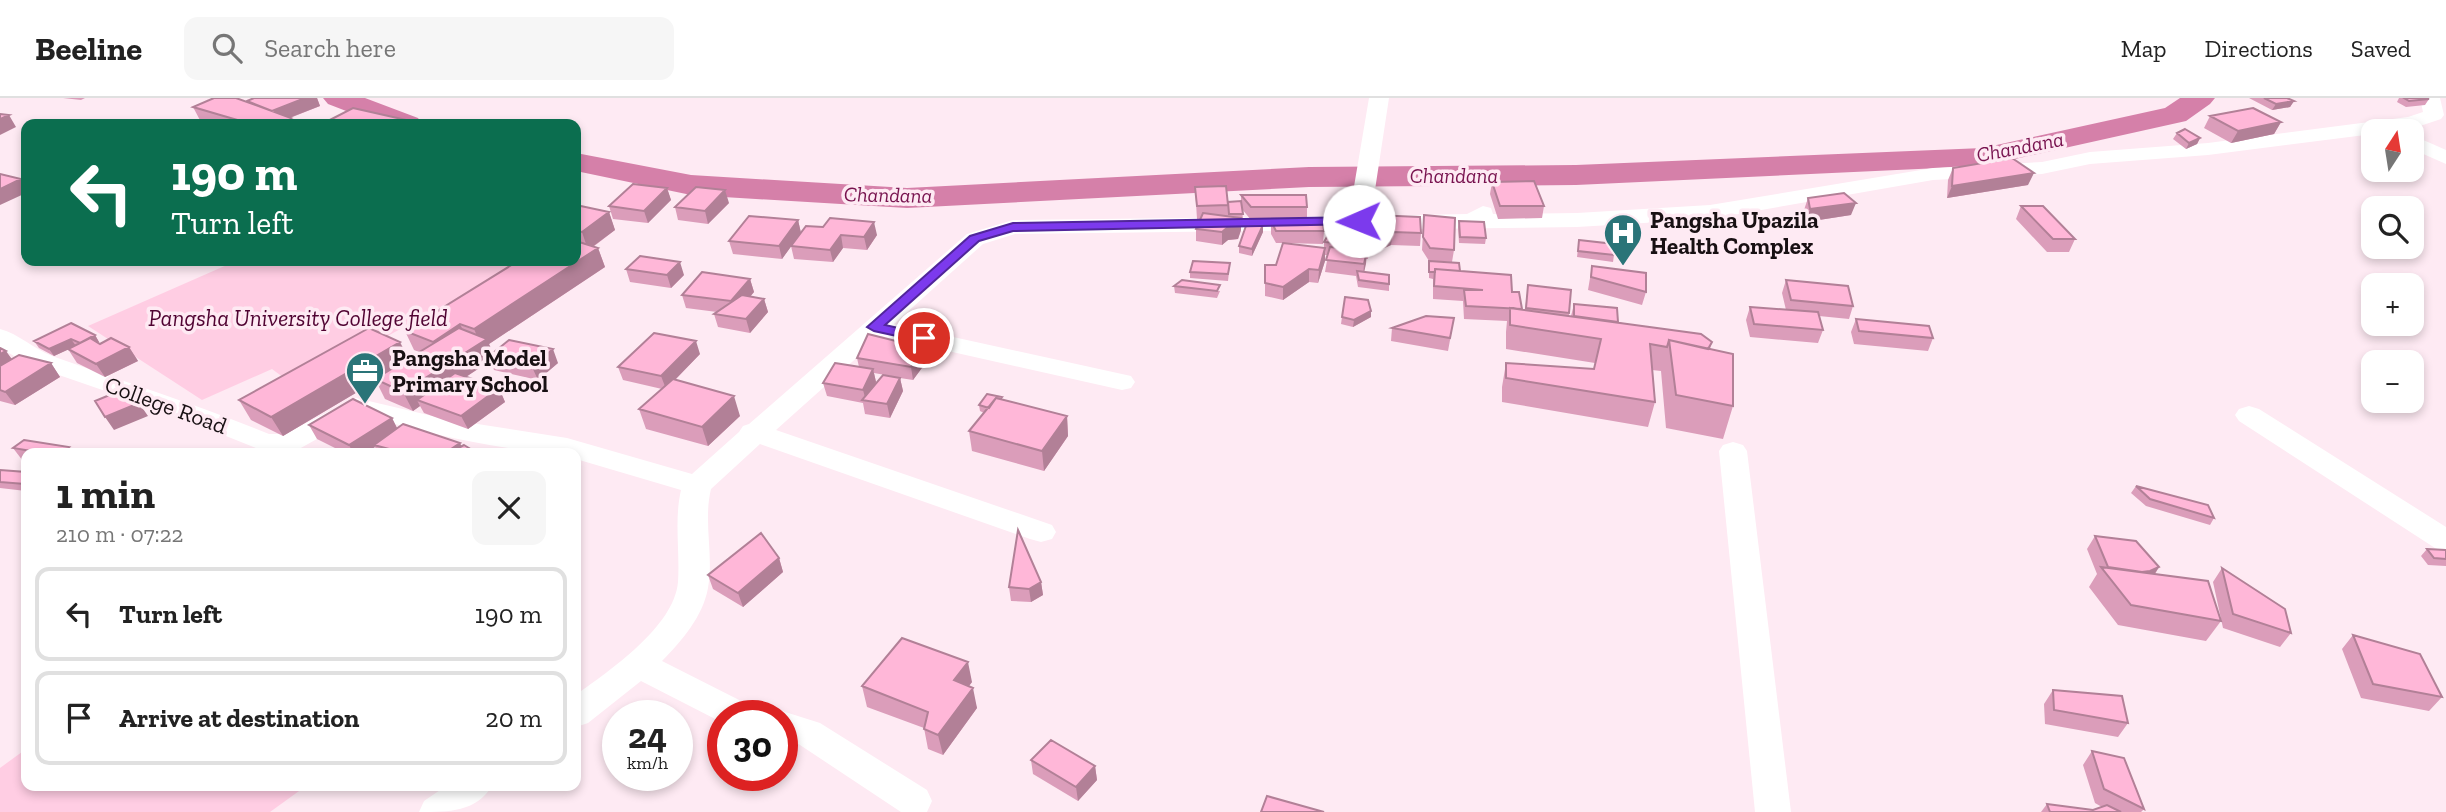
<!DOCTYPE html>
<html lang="en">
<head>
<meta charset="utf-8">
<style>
  :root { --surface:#fff; --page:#f6f6f6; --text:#222; --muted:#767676; --line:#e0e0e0 }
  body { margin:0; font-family:"Zilla Slab",serif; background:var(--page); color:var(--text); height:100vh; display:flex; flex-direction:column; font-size:26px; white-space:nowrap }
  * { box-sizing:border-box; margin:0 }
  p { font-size:23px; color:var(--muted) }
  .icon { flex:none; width:38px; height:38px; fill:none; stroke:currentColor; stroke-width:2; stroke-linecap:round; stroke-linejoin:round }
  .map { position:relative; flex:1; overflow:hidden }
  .details { position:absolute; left:21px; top:350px; width:560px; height:343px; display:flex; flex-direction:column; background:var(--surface); border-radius:14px; box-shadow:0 4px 10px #0003 }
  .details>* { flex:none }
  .top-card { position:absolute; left:21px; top:21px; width:560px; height:147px; border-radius:14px; box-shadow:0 4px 10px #0003; background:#0b6e4f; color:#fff; overflow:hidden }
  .needle { width:46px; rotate:12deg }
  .controls { position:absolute; left:2361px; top:21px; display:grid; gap:14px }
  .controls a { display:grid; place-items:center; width:63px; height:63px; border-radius:14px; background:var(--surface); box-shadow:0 4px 10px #0003; font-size:35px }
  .speed { position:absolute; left:602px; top:602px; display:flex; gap:14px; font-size:35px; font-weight:700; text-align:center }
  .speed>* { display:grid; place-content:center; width:91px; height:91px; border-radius:50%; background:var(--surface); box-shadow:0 4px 10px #0003; line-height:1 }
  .speed small { font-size:18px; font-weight:400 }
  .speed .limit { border:10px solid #d22; background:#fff; color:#111 }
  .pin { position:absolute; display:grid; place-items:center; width:60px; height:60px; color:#fff; margin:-30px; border:4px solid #fff; border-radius:50%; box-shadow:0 2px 7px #0007 }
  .me { position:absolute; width:77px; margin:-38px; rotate:269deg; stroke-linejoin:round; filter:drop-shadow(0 0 5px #0008) }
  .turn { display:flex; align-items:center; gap:24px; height:147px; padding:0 35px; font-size:32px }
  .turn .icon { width:91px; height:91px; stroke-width:2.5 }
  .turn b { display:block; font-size:49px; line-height:60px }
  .round { display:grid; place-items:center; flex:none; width:74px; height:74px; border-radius:14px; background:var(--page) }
  .headline { display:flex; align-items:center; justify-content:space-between; height:119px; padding:0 35px }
  h1 { font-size:42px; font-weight:700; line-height:52px }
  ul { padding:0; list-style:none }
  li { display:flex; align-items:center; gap:21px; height:94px; margin:0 14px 10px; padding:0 21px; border:4px solid var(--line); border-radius:14px }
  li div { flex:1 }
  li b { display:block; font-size:26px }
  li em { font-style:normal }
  header { display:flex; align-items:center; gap:42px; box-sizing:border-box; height:98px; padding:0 35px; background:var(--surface); border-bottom:2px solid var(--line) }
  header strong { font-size:33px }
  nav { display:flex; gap:38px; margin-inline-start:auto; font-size:24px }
  .search { width:490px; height:63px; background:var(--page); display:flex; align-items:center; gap:18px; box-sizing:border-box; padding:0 24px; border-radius:14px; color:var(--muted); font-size:26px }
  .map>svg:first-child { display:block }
</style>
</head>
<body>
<header>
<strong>Beeline</strong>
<div class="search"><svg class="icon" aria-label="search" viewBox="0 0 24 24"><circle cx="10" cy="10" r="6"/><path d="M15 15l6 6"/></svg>Search here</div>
<nav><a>Map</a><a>Directions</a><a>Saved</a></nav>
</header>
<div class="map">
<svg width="2446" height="714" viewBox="0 0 2446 714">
  <rect width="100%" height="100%" fill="#feeaf3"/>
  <path fill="#ffcde3" d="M236 163H526L295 288 272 271 202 302 88 228Z
    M26 651V688H306L270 714H0V670Z"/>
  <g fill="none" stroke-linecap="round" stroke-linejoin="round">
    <path fill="#d580a9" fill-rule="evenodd" d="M323 0H365L418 20 422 26H380L328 6Z
      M2180 0H2215L2210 6 2186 23 1983 68 1576 87 1309 89 907 110 691 97 576 73V55L691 77 907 90 1309 69 1576 67 1983 50 2165 10Z"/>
    <path fill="#fff" fill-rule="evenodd" d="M1369 0H1389L1371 118 1467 116 1483 108 1491 110 1493 116 1577 115 1710 107 1933 70 2042 64 2090 54 2208 45 2408 19 2423 14 2420 0H2440L2444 17 2441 21 2411 31 2373 33V36L2208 57 2090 66 2042 76 1933 82 1710 121 1577 129 1015 136 983 146 894 226 1131 278 1135 284 1131 290 1122 292 881 238 776 332 1052 427 1056 434 1052 441 1041 444 1030 441 760 346 711 391C703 424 714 457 708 490 703 518 682 543 662 563L751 608 756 618H723V625L641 583 588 625 576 629V597C610 572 674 529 678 484 680 453 674 422 681 392L576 361V355C503 355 430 335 360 317L299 351 266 354 166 314 30 267 0 250V231C19 236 34 251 52 258 125 284 198 307 269 336H284L356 300 445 321 567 340 692 376 739 334 743 328 749 326 967 136 1013 122 1349 118Z
      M2412 37 2446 52V66L2412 51Z
      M2249 308 2259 311 2446 429V454L2435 450 2239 323 2235 317 2239 311Z
      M1733 344 1743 347 1747 353 1791 714H1755L1719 353 1723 347Z
      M782 613 820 625 927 692 932 703 927 714H901L797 645 782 641V618H770Z
      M446 688H492C476 714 449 714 419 714L424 703Z"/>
  </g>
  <path fill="#db9dba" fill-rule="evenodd" d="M63 0H85L81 2Z
    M254 0H317L320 8 290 20 294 26H202L193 9 248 4 247 3Z
    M2249 0H2287L2294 3 2290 9 2272 12Z
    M2399 0H2426L2429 1 2425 7 2406 9 2397 4Z
    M2210 18 2281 24 2274 36 2231 45 2204 30Z
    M2177 35 2200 40 2197 46 2186 51 2173 41Z
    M1953 70 2028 87 1947 100 1948 82Z
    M1492 84 1544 108 1542 120 1498 121 1490 96Z
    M1195 89 1228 104 1241 103V97L1307 109V122H1251L1242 111 1243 122H1241V132L1238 141 1228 142 1222 147 1196 143V131L1201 121H1197Z
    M667 90 671 102 648 125 613 121 609 108Z
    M1808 100 1851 117 1806 124 1804 112Z
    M729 105 708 126 678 122 675 109Z
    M576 107 609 114 615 132 593 149 598 150 605 169 489 246 493 255 558 265 538 282 494 272 490 263 466 279 499 290 505 304 468 331 424 315 420 308 413 313 385 301 376 283 283 338 251 322 239 302 408 261 419 254 414 252 405 233 576 163Z
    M2021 108 2075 141 2069 154H2047L2016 121Z
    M1374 117 1421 135 1420 148 1391 147 1374 155 1373 130Z
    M1424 117 1454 152 1452 164 1429 163 1422 152Z
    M798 122 801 135 877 137 867 152 843 150 833 164 794 161 791 148 782 161 733 156 729 143Z
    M1271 123 1324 133 1323 146 1283 145 1324 150V144L1369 148 1368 161H1366L1364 174 1389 186V193L1358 189 1356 178 1325 174 1328 157H1325V163L1318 185 1309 184 1283 202 1265 198V167H1276L1283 145H1276L1271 136Z
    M1459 123 1486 140 1485 146 1459 145 1458 129Z
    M1263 127V134L1252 158 1239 155V148Z
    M1579 142 1614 157 1613 164 1577 159Z
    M1429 163 1460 173 1512 194 1522 211 1525 212 1528 187 1569 215V218H1571L1574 206 1618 224 1712 244 1710 251 1733 308 1723 341 1666 330 1661 273 1652 272 1655 304 1648 329 1502 304V289L1506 265 1594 271 1595 265 1506 251V234L1507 223 1464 221 1463 203 1433 201V181L1429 180Z
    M1230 165 1228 183 1190 180V174Z
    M1592 168 1646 194 1642 207 1588 192Z
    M626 171 684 177 671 190 630 184Z
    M750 181 754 194 750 199 764 201 768 214 750 235 718 229 714 216 717 214 686 210 682 197Z
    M1786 182 1853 208 1849 221 1819 218 1823 232 1818 245 1750 239 1746 222 1750 209 1786 212 1782 195Z
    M1174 188 1220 193 1217 200 1175 195Z
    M1371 213V219L1353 229 1341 226 1342 219Z
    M1454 220 1448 253 1391 243 1392 230Z
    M1856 221 1933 240 1928 253 1854 246 1851 234Z
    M95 237 99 244 98 245 100 246 129 249 138 263 105 279 77 265 68 251 71 250 54 258 39 250 34 243Z
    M0 250 12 261 51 265 60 279 15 307 0 303Z
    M924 250 927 263 913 282 900 280 903 293 890 320 865 316 863 305 827 298 823 285 859 269 857 260ZM874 275 891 278 875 287 876 284Z
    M700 256 675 282 740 318 708 348 646 331 639 311 662 291 623 282 618 269Z
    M1002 302 1067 318 1068 338 1044 373 972 353 969 333 984 315 980 313 979 307Z
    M392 320 397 330 462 348 477 355H378L375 349 365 355H345L317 341 309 327Z
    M13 350 73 355H26V367Z
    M0 372 26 374V393L0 390Z
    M2136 388 2214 420 2210 427 2146 408 2131 395Z
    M2095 438 2159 469 2155 476 2221 523 2206 543 2118 527 2089 489 2097 476 2087 451Z
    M2427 451 2446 452V468L2428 467 2421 458Z
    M779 460 783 474 743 509 713 491 708 477Z
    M2222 470 2291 535 2280 549 2223 530 2213 484Z
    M1041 484 1043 497 1031 504 1011 503 1009 489Z
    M2353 537 2442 599 2429 613 2361 600 2342 551Z
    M972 584 969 588 977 610 943 657 928 651 924 630 867 609 862 588Z
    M2053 592 2128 625 2118 639 2045 626 2044 606Z
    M2092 653 2144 711 2141 714H2041L2047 706 2093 712 2102 709 2095 705 2083 667Z
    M1031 662 1095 668 1097 682 1078 703 1033 676Z"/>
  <path fill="#b28097" d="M305 0H317L320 8 276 25 270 14Z
    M2294 3 2290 9 2272 12 2276 6Z
    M9 17 16 29 0 37V21Z
    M291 20 294 26H278Z
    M2281 24 2274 36 2231 45 2238 33Z
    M2200 40 2197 46 2186 51 2189 45Z
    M2034 75 2028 87 1947 100 1952 88Z
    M21 81 26 90V95L0 107V91Z
    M667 90 671 102 648 125 644 113Z
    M725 92 729 105 708 126 705 113Z
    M1856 105 1851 117 1806 124 1810 111Z
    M609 114 615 132 588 152 582 134Z
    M1241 120V132L1238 141 1228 142 1222 147V134Z
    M798 122 801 135 782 161 779 148Z
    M874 124 877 137 867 152 864 139Z
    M1263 127V134L1252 158V151Z
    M1393 134 1391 147 1374 155 1375 142Z
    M841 137 843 150 833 164 830 152Z
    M598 150 605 169 489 246 495 260 488 259 490 263 426 305 417 302 420 308 413 313 403 294 480 245 474 231Z
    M1325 150V163L1318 185 1319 172Z
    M1367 153 1366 166 1363 179 1364 166Z
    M680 164 684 177 671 190 667 177Z
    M1309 171V184L1283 202V189Z
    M750 181 754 194 735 216 731 203Z
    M764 201 768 214 750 235 746 221Z
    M1371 213V219L1353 229 1354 222Z
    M460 226 469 245 442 263 433 244Z
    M95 237 99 244 84 252 80 245Z
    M71 241 76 248 54 258 49 251Z
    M696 243 700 256 666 291 661 278Z
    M400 244 410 264 375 281 376 283 283 338 271 319Z
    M129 249 138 263 105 279 96 266Z
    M924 250 927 263 913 282 911 269Z
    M553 251 558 265 538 282 532 269Z
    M6 253 16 267 0 275V256Z
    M51 265 60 279 15 307 5 294Z
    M873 271 876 284 867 303H866L863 292Z
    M900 280 903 293 890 320 887 306Z
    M499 290 505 304 468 331 461 318Z
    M734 298 740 318 708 348 702 329Z
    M139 305 148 318 114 332 105 319Z
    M1067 318 1068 338 1044 373 1042 353Z
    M392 320 399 334 374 347 375 349 365 355H353L349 347Z
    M460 345 465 355H445Z
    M69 349 73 355H61Z
    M779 460 783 474 743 509 738 495Z
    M2159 469 2150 483 2141 487 2150 473Z
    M1041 484 1043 497 1031 504 1029 491Z
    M968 564 972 584 958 602 954 582Z
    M973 590 977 610 943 657 938 637Z
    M1095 668 1097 682 1078 703 1076 689Z"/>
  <path fill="#ffb7d8" stroke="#b28097" stroke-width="2" d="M214 0H236L291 20 278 26H251L193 9Z
    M254 0H305L272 13 247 3Z
    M2264 0H2287L2294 3 2276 6Z
    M2404 0H2426L2429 1 2409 3Z
    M353 10 424 26H322Z
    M2253 10 2281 24 2238 33 2210 18Z
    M0 16 9 17 0 21Z
    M2185 31 2200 40 2189 45 2177 35Z
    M2012 60 2034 75 1952 88 1953 70Z
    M0 76 21 81 0 91Z
    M1534 83 1544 108H1500L1492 84Z
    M633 86 667 90 644 113 609 108Z
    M1226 88 1228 107 1197 108 1195 89Z
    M696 89 725 92 705 113 675 109Z
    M1844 95 1856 105 1810 111 1808 100Z
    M1241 97H1306L1307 109H1251Z
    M1241 103 1243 116H1229L1228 104Z
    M576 107 609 114 582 134 576 133Z
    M2021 108H2043L2075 141H2053Z
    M1203 115 1241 120 1238 128 1228 129 1222 134 1196 131Z
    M1374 117 1420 119 1421 135 1393 134 1375 142Z
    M1424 117 1455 120 1454 152 1430 150 1423 139Z
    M749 118 798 122 779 148 729 143Z
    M830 120 874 124 864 139 841 137 830 152 791 148 806 128 823 129Z
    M1248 122 1263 127 1252 151 1239 148Z
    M1271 123 1323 124 1324 133H1276Z
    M1459 123 1484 124 1486 140 1460 139Z
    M1333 129 1368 135 1369 148 1324 144Z
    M1579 142 1614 146V157L1578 153Z
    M576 143 598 150 474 231 460 226 433 244 405 233 518 163H576Z
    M1283 145 1325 150 1319 172 1309 171 1283 189 1265 185V167H1276Z
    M1330 149 1367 153 1364 166 1326 162Z
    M640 158 680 164 667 177 626 171Z
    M1193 163 1230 165 1228 176 1190 174Z
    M1429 163 1459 165 1460 173 1435 171V174H1429Z
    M1592 168 1646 175V194L1591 179Z
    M1435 171 1511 177 1512 194H1519L1522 211 1466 208 1464 192H1483L1434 188Z
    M1357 173 1389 177V186L1359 182Z
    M702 174 750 181 731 203 682 197Z
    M1182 182 1220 187 1217 193 1174 188Z
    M1786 182 1848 188 1853 208 1791 202Z
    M1528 187 1571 192 1569 215 1526 210Z
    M742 197 764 201 746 221 714 216Z
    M1345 199 1368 202 1371 213 1354 222 1342 219Z
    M1574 206 1617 210 1618 224 1574 218Z
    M1750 209 1818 214 1823 232 1754 226Z
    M1510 210 1701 236 1712 244 1708 251 1669 242 1667 249 1650 246 1655 304 1506 280V265L1594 271 1601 241 1510 227Z
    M1426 218 1454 220 1450 240 1392 230Z
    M1856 221 1929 228 1933 240 1859 233Z
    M71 225 95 237 80 245 71 241 49 251 34 243Z
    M369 230 400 244 271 319 239 302Z
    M459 230 487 241 403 294 375 281Z
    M654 235 696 243 661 278 618 269Z
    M868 236 924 250 911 269 857 260Z
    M90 240 100 246 111 240 129 249 96 266 68 251Z
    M509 242 553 251 532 269 488 259Z
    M1669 242 1733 256V308L1676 297Z
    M0 250 6 253 0 256Z
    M19 257 51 265 5 294 0 292V268Z
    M835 265 873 271 863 292 823 285Z
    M455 275 499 290 461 318 417 302Z
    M883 277 900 280 887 306 862 302Z
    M673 281 734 298 702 329 639 311Z
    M129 289 139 305 105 319 95 303Z
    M987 296 1002 299 1000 301 996 300 989 310 979 307Z
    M996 300 1067 318 1042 353 969 333Z
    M353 301 392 320 349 347 309 327Z
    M403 326 460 345 445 355H404L374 347Z
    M24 342 69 349 61 355H36L37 354 13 350Z
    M464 347 477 355H449Z
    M0 372 26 374V385L25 386 0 384Z
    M2136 388 2208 407 2214 420 2150 401Z
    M1018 432 1041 484 1029 491 1009 489Z
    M761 435 779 460 738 495 708 477Z
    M2095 438 2136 443 2159 469 2150 473 2142 474 2108 469Z
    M2427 451 2446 452V461L2434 460Z
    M2101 469 2208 483 2221 523 2131 507Z
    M2222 470 2285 511 2291 535 2233 516Z
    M2353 537 2420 556 2442 599 2373 586Z
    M902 540 968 564 954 582 973 590 938 637 924 631 928 614 862 588Z
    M2053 592 2122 598 2128 625 2054 612Z
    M1051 642 1095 668 1076 689 1031 662Z
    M2092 653 2124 660 2144 711 2104 691Z
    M1267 698 1324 714H1261Z
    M2047 706 2093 712 2107 707 2121 714H2050Z"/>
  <path fill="#7c3aed" stroke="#51269a" stroke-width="2" d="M1359 119 1364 120V126L1013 133 979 143 885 227 929 237 931 240 929 243 924 244 874 233 867 229 970 138 1013 125Z"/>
  <defs>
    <g id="hospital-pin" transform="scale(2.0125)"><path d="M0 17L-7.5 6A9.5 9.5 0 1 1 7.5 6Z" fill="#2a7478" stroke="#feeaf3"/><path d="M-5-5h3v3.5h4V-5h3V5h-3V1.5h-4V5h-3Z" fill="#fff"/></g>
    <g id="office-pin" transform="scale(2.0125)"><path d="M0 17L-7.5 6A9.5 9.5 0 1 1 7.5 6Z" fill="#2a7478" stroke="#feeaf3"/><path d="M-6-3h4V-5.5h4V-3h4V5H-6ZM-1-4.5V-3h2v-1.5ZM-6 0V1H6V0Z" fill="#fff"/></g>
  </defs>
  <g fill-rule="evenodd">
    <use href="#hospital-pin" x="1623" y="135"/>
    <use href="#office-pin" x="365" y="273"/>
  </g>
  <g text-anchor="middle" stroke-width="7" stroke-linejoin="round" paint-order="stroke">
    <g font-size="21" font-style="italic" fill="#78134f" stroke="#feeaf3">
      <text transform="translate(2020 49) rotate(-11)" y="7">Chandana</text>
      <text x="1454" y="85">Chandana</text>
      <text transform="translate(888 97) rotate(1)" y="7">Chandana</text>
    </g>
    <g font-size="23" font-weight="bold" fill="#181013" stroke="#feeaf3" text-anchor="start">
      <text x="1650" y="130">Pangsha Upazila<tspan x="1650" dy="26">Health Complex</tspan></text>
      <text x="392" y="268">Pangsha Model<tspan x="392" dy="26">Primary School</tspan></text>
    </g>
    <g font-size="23" font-style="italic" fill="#500332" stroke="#feeaf3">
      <text x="298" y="228">Pangsha University College field</text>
    </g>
    <g font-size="23" fill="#181013" stroke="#feeaf3">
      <text transform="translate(166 307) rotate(20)" y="8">College Road</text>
    </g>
  </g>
</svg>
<div class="controls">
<a><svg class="needle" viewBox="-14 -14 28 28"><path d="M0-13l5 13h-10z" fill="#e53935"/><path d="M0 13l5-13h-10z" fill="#767676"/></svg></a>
<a><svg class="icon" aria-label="search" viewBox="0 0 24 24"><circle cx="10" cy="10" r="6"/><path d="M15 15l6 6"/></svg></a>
<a>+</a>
<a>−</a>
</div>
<div class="speed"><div>24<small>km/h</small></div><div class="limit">30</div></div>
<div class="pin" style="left:924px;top:240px;background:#d93025"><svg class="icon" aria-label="arrive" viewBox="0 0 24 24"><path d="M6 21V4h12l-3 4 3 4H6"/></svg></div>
<svg class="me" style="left:1359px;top:123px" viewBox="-20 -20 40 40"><circle r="19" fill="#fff"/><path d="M0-13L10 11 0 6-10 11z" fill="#7c3aed"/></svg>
<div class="top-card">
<div class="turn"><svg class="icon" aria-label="left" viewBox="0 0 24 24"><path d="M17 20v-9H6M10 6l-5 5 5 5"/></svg><div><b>190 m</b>Turn left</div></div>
</div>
<section class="details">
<div class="headline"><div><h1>1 min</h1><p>210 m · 07:22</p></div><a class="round"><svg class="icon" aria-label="close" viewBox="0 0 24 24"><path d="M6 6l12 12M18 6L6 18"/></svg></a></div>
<ul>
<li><svg class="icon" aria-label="left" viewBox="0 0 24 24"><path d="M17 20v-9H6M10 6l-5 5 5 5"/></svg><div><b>Turn left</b></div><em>190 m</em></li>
<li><svg class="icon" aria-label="arrive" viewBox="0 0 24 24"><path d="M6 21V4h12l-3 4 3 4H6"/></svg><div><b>Arrive at destination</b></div><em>20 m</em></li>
</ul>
</section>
</div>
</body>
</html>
